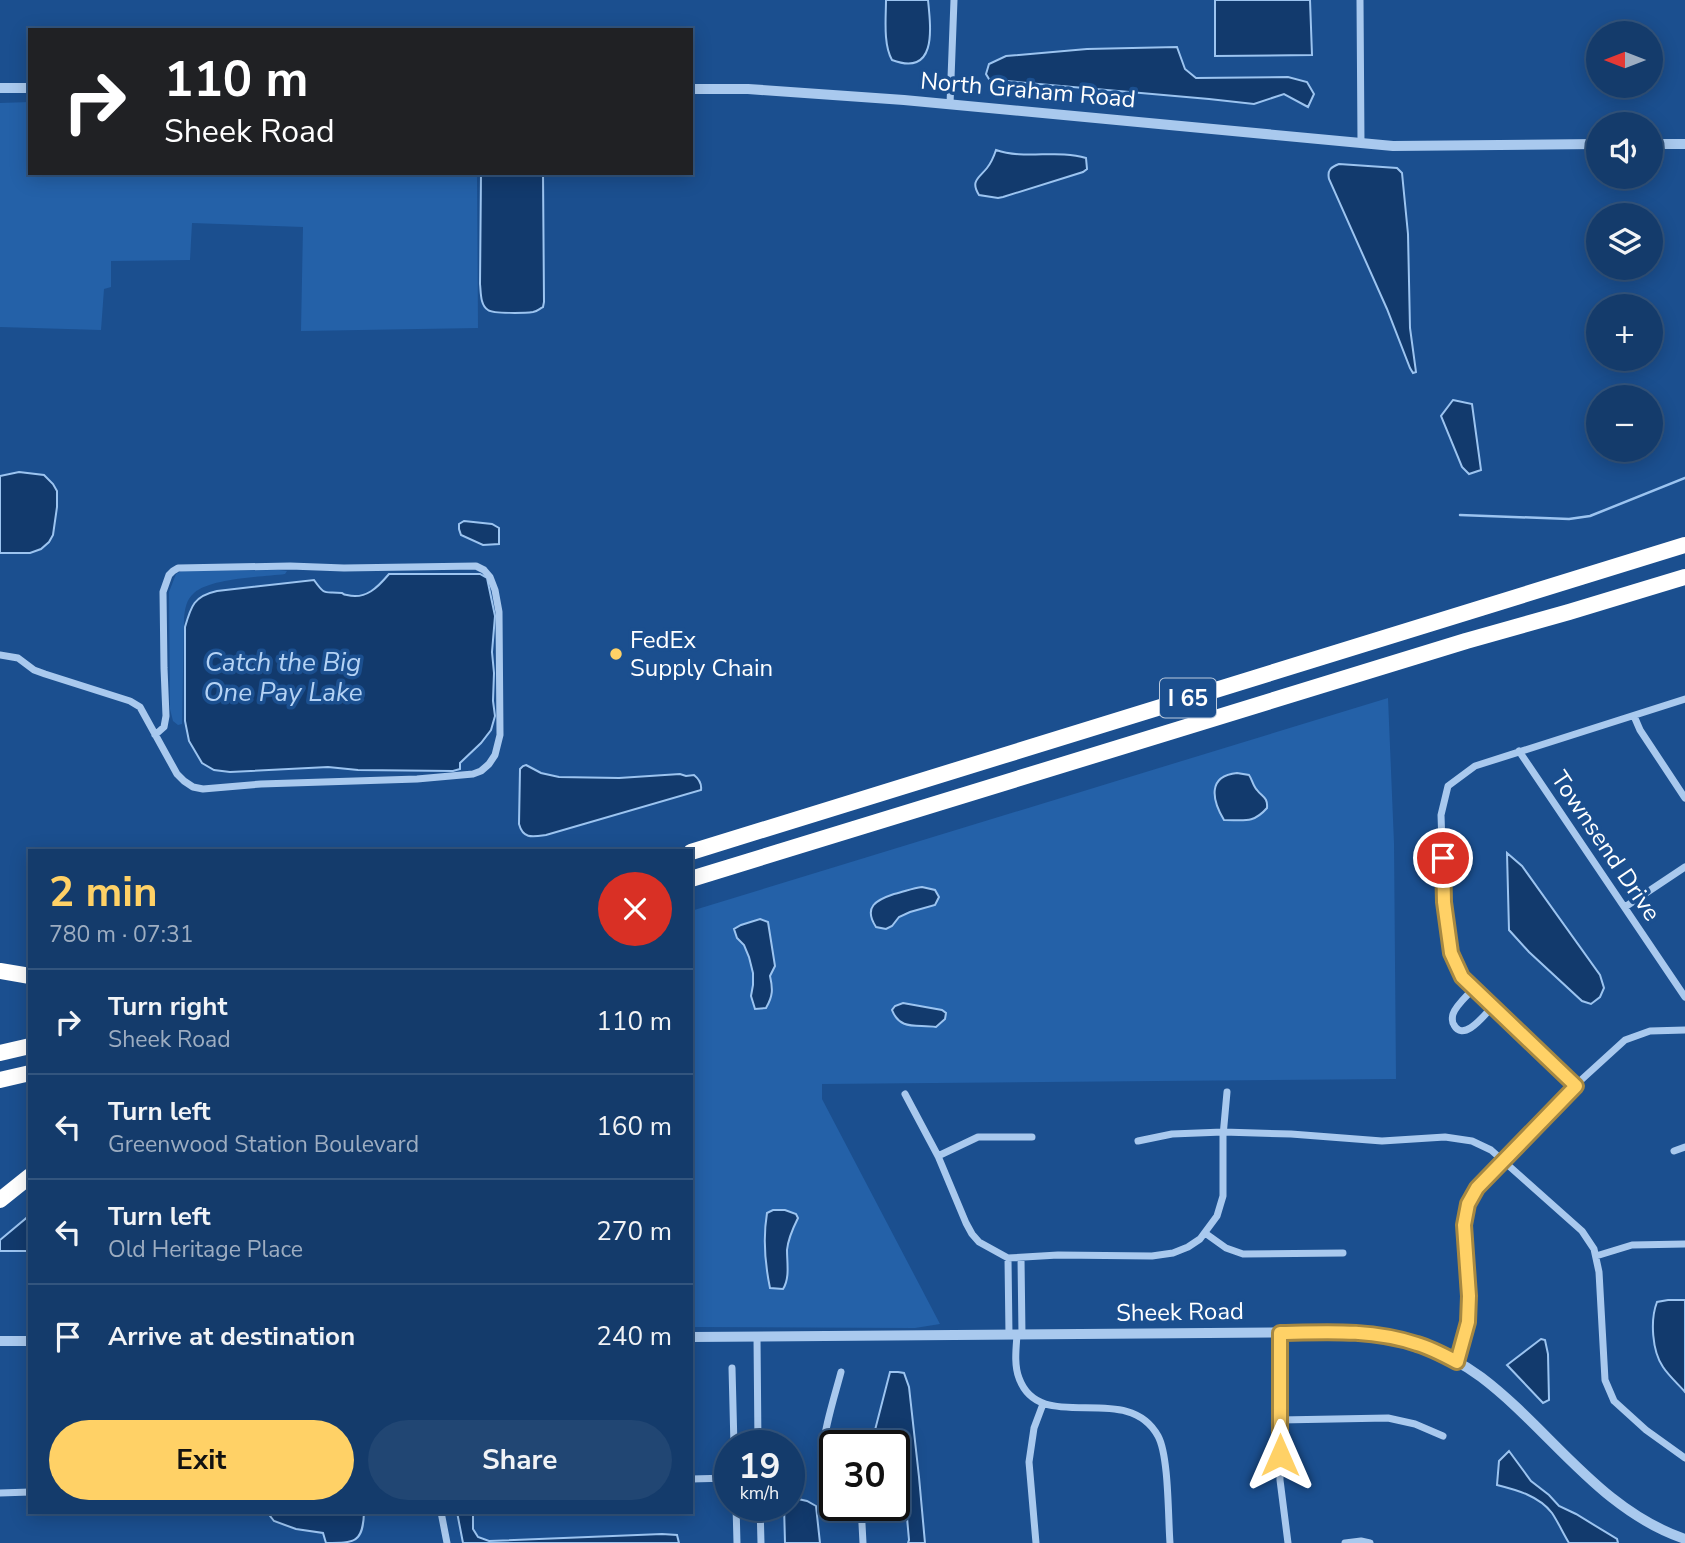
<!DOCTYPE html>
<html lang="en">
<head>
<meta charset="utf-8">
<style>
  :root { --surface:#143b6b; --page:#214673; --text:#f1f3f6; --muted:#9dadc1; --line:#33557e; --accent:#ffd166 }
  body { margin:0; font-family:"Nunito Sans",sans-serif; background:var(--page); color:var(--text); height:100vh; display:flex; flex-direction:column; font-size:26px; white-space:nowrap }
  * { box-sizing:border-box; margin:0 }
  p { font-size:23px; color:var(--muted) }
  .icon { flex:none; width:38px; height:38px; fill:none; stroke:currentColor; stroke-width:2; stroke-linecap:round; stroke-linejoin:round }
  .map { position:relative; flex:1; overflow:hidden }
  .side { position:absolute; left:28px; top:849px; width:665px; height:665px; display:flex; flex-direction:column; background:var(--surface); border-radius:0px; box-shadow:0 4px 18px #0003,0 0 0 2px var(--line) }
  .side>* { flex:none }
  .top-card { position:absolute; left:28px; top:28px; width:665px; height:147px; border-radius:0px; box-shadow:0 4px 18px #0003,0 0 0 2px var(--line); background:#202124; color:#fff; overflow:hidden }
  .needle { width:46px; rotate:270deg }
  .controls { position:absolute; left:1586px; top:21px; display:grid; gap:14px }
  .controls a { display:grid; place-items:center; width:77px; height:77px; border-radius:50%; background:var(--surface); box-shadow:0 4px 18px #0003,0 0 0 2px var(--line); font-size:35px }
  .speed { position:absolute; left:714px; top:1430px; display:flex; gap:14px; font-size:35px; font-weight:700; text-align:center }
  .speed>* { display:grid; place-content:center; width:91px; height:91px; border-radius:50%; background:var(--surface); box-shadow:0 4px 18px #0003,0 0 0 2px var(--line); line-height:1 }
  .speed small { font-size:18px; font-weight:400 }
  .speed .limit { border:4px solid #111; border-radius:10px; background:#fff; color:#111 }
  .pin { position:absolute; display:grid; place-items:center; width:60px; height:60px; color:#fff; margin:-30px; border:4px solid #fff; border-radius:50%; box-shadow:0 2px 7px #0007 }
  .me { position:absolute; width:77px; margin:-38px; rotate:0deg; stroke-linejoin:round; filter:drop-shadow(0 0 5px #0008) }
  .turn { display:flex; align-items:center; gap:24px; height:147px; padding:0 21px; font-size:32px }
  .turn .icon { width:91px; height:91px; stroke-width:2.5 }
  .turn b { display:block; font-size:49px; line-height:60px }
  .round { display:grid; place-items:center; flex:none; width:74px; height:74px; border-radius:37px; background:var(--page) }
  .summary { display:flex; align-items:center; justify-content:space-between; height:119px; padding:0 21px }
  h1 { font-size:42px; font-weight:700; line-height:52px; color:var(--accent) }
  .primary-button { display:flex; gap:14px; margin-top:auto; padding:14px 21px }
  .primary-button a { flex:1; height:80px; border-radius:42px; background:var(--accent); color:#111; font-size:28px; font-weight:700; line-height:80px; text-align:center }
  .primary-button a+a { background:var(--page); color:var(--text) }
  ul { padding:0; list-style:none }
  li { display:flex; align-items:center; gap:21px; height:105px; padding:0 21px; border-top:2px solid var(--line) }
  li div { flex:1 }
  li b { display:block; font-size:26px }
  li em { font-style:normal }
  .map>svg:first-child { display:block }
</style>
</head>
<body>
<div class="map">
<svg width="1685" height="1543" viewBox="0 0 1685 1543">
  <rect width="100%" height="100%" fill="#1b4f8f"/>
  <path fill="#2461a8" d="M30 102V173H477L478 328 301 331 303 227 192 223 190 260 111 261V287L104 289 101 330 0 327V103Z
    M279 570 287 571 285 574C262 577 211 578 194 593 186 600 185 609 184 618L182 724 178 725 173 721 170 709 169 592 176 574 181 571Z
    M1388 698 1394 843 1396 1079 822 1084V1099L940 1324 915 1328 691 1327V911Z"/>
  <path fill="#123a6d" stroke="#9cc4f0" stroke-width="2" d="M886 0H928C931 29 937 77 892 60 883 44 886 18 886 0Z
    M1215 0H1310L1312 55 1215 56Z
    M1177 47 1185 69 1196 78 1288 77 1307 82 1314 94 1308 107 1284 94 1254 104 1209 99 994 80 989 79 986 74 989 64 1006 56 1087 49Z
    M996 150C1025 160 1057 149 1086 158L1087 169 1083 172 1003 197 998 198 979 195C970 181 979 178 987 168 991 163 994 156 996 150Z
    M1339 164 1397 168 1402 173 1408 234 1410 328 1416 372 1413 373 1410 368 1387 309 1329 179C1327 170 1331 167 1339 164Z
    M481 173H543L544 302 543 307C539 309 538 311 533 312 526 313 493 314 488 310 480 305 481 292 480 284Z
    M1453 400 1472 404 1481 470 1469 474 1462 467 1441 416Z
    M19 472 44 475 53 484 57 491V507L53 535 49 542 41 549 30 553H0V476Z
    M464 521 492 524 499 528V544L483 545 461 535 459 529V524Z
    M389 574H480L487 578 495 616 492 652 494 673 493 701 495 716 491 730 481 743 460 763V769L453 771 358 770 328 767 230 772 214 770 202 763 189 741 185 721V627C191 606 194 596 217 591L314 580C326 597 324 591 342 593 343 594 345 595 347 595 366 600 378 587 389 574Z
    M526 765 541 773 559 777 619 778 680 774 686 776 694 775C699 779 702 783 701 790L546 835C532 837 523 839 519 824L520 769 523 766Z
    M1237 773 1249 775C1252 779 1253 786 1257 790 1262 797 1268 797 1267 808 1253 824 1244 820 1224 820 1212 800 1207 776 1237 773Z
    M1507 853 1522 866 1600 975 1604 988 1600 997 1591 1004 1582 1001 1529 952 1509 930Z
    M922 887 935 890 939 897 935 905 910 912 899 917 892 926 886 929 876 927C863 907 876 900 894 894 904 892 912 888 922 887Z
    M760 919 768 922 775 966 770 976C773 989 773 996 766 1008L755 1009 751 996 753 985V973L749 957 744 945 737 938 734 929 741 925Z
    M903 1003 942 1010 946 1013 945 1019 936 1027C917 1024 900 1031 892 1010L895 1006Z
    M773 1210H785L796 1214 798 1218C793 1228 788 1239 787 1250 787 1263 790 1278 783 1289L770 1288C765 1264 763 1237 767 1213Z
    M30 1215V1251H0V1240Z
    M1668 1300H1685V1392C1678 1384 1669 1376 1663 1367 1652 1351 1650 1320 1657 1302Z
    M1541 1339 1545 1340 1548 1354 1549 1400 1543 1403 1507 1365Z
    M890 1372H898L904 1373 909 1387 919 1477 925 1543H908L909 1540 903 1473 894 1462V1446L883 1445 875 1430Z
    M1509 1451 1531 1481 1549 1495 1559 1506 1576 1514 1617 1539 1618 1543H1569C1563 1533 1558 1522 1552 1513 1539 1496 1517 1490 1497 1485L1499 1461Z
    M789 1497 807 1501 816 1506 820 1543H785L784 1505H789Z
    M267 1512H364C363 1543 355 1543 326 1543L323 1533 296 1529 274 1521Z
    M457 1512H473V1529L478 1537 489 1541 662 1534 677 1535 679 1543H463Z"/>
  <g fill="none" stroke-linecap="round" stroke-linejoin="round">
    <path stroke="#9cc4f0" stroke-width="2.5" d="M1460 515 1569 519 1590 516 1685 478"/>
    <path stroke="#a9c9ee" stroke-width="7" d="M1360 0 1361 142
      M950 104 954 0
      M0 655 18 658 34 670 45 674 130 701 140 707 177 774 184 781 193 787 203 789 261 784 417 779 473 774 481 771 489 764 495 755 500 735 499 612 495 590 490 577 484 570 476 566 344 568 290 566 178 568 173 571 169 575 163 592 164 668 166 716 164 727 155 735
      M1634 716 1640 730 1685 798
      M1519 751 1685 997
      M1625 907 1685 867
      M1474 988C1468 995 1456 1005 1453 1014 1452 1017 1452 1023 1454 1025 1464 1043 1485 1014 1493 1006
      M1576 1086 1462 977 1451 953 1444 902 1441 815 1448 786 1475 766 1685 699
      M905 1094 938 1156 966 1223 972 1234 979 1242 1008 1258 1058 1255 1152 1256 1173 1253 1188 1247 1200 1239 1217 1216 1223 1196V1136L1227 1092
      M1138 1141 1172 1134 1223 1132 1291 1134 1382 1141 1445 1137 1472 1141 1491 1150 1582 1231 1594 1249 1599 1272 1605 1380 1614 1401 1646 1430 1685 1458
      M1674 1151 1685 1147
      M938 1156 978 1137H1032
      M1205 1233 1226 1248 1243 1254 1343 1253
      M1596 1256 1632 1245 1685 1244
      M1008 1258 1009 1335
      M1021 1258 1022 1335
      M1280 1333V1480L1288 1543
      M1017 1335C1016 1349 1014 1365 1019 1378 1040 1437 1127 1379 1158 1436 1169 1456 1168 1518 1170 1543
      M757 1337 758 1446
      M1457 1362 1468 1322 1469 1296 1464 1225 1468 1204 1477 1188 1580 1081 1625 1040 1650 1031 1685 1030
      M732 1368 734 1446
      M1280 1420 1388 1418 1415 1424 1443 1436
      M835 1463C829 1460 825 1457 824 1451 821 1438 837 1388 841 1372
      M691 1479 730 1478
      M0 1493 30 1492
      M736 1505 737 1543
      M760 1505 761 1543
      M861 1505 863 1543
      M441 1512 447 1543
      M1036 1543 1029 1462 1034 1428 1043 1404
      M1345 1543 1361 1541 1370 1543"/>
    <path stroke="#a9c9ee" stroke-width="10" d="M0 88H30
      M691 89H748L904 100 1393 146 1598 144
      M1650 144H1685
      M691 1337 1351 1332C1398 1337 1442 1348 1481 1377 1550 1429 1599 1510 1685 1539
      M0 1341H30"/>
    <path stroke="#fff" stroke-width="16" d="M691 852 1685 545
      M691 879 1466 641 1569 612 1685 577
      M0 971 30 976
      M0 1053 30 1046
      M0 1080 30 1073
      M0 1200 30 1176"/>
  </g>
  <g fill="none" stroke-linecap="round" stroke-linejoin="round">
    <g stroke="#a68842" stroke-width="18">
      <path id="route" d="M1280 1455V1333C1326 1332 1372 1329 1417 1344 1431 1348 1444 1355 1457 1362L1468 1322 1469 1296 1464 1225 1468 1204 1477 1188 1576 1086 1462 977 1451 953 1444 902 1443 858"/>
    </g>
    <use href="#route" stroke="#ffd166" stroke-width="12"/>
  </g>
  <circle fill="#ffd166" stroke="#1b4f8f" stroke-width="2.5" cx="616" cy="654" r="7"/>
  <g text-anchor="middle" stroke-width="7" stroke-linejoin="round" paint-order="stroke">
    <rect fill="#1b4f8f" stroke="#bbcadd" stroke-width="2" x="1160" y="678.5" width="56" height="39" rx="5"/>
    <g font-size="23" font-weight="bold" fill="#fff">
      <text x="1188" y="706">I 65</text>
    </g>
    <g font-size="24" fill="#fff" stroke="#1b4f8f">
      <text transform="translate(1028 90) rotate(5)" y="8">North Graham Road</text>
      <text transform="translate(1606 846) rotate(56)" y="8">Townsend Drive</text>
      <text transform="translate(1180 1312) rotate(-1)" y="8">Sheek Road</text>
    </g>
    <g font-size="24" fill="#fff" stroke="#1b4f8f" text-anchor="start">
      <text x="630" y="648">FedEx<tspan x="630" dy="28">Supply Chain</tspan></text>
    </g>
    <g font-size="26" font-style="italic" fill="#b5d3f5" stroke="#1b4f8f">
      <text x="283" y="671">Catch the Big<tspan x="283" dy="30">One Pay Lake</tspan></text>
    </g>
  </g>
</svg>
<div class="controls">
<a><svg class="needle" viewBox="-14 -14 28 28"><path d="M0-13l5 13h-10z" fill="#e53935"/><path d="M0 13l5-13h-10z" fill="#9dadc1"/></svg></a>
<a><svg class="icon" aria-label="sound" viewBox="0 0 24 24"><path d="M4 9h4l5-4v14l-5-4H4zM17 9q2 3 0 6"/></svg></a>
<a><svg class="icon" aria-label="layers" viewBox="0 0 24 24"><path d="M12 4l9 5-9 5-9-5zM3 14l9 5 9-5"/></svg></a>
<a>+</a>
<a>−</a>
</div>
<div class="speed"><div>19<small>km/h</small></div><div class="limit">30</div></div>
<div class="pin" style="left:1443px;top:858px;background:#d93025"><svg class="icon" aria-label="arrive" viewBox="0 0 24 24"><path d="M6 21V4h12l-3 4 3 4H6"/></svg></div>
<svg class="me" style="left:1280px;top:1455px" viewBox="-20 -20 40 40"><path d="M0-17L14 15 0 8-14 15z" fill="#ffd166" stroke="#fff" stroke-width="4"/></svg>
<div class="top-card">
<div class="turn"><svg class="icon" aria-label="right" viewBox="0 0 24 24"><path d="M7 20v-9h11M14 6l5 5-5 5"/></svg><div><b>110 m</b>Sheek Road</div></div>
</div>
<section class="side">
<div class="summary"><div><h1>2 min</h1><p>780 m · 07:31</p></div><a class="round" style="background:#d93025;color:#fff"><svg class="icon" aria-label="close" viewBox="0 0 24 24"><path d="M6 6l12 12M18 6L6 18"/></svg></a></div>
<ul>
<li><svg class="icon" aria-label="right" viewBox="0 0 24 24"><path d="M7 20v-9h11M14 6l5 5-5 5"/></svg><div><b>Turn right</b><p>Sheek Road</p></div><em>110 m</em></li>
<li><svg class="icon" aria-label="left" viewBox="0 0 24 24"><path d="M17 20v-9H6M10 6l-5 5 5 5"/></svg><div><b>Turn left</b><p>Greenwood Station Boulevard</p></div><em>160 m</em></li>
<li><svg class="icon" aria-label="left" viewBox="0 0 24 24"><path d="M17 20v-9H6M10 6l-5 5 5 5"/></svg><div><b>Turn left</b><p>Old Heritage Place</p></div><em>270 m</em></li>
<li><svg class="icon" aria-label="arrive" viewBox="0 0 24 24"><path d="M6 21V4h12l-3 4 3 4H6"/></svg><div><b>Arrive at destination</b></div><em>240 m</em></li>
</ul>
<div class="primary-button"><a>Exit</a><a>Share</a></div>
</section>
</div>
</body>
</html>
